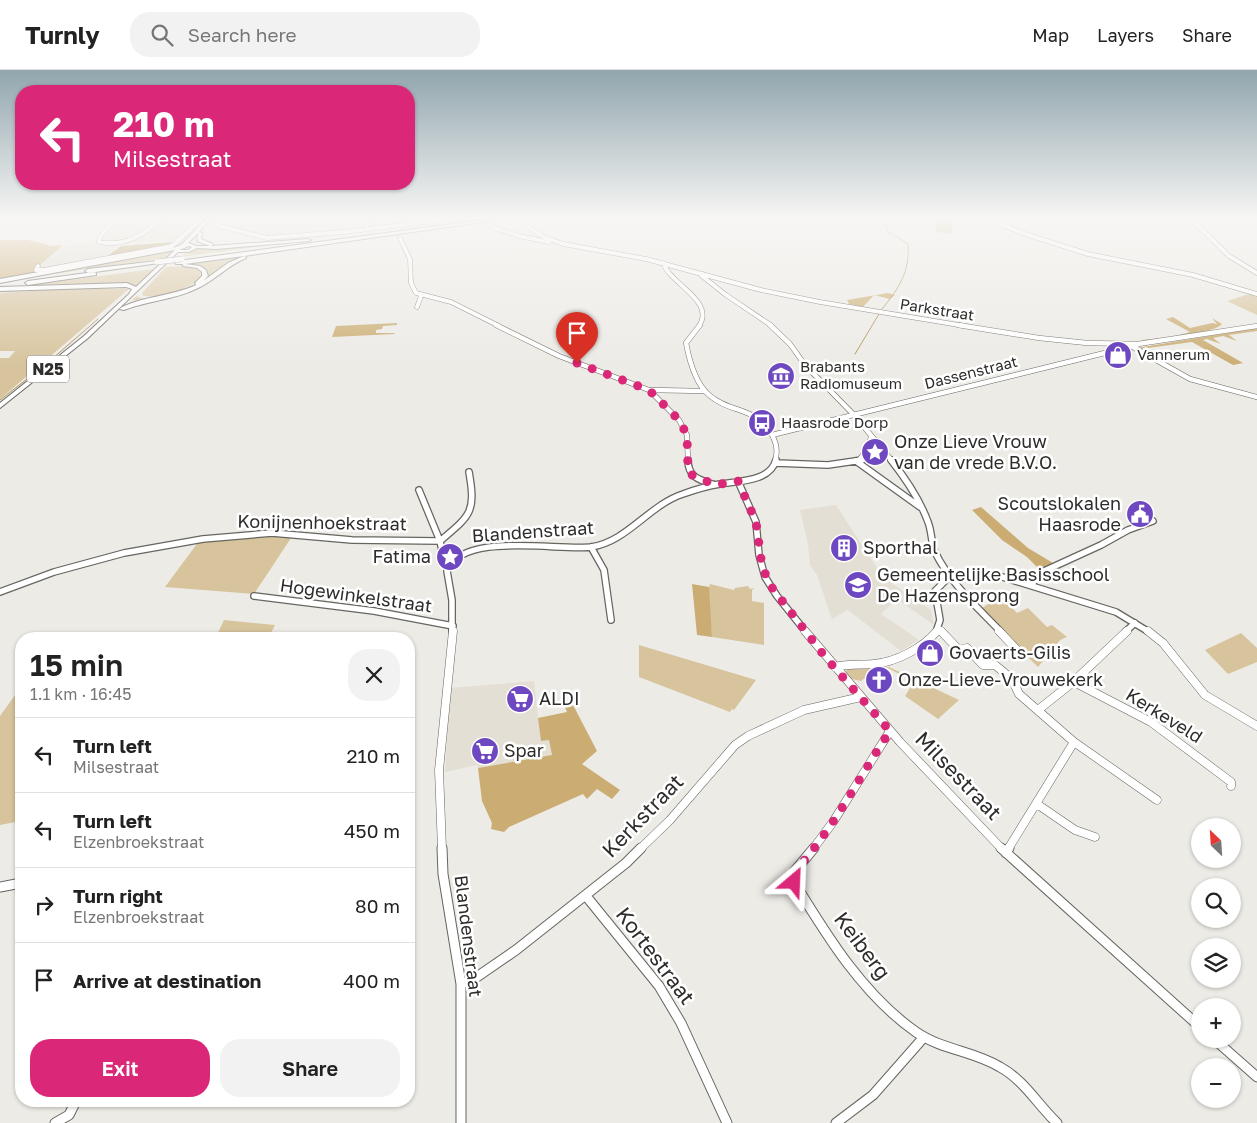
<!DOCTYPE html>
<html lang="en">
<head>
<meta charset="utf-8">
<style>
  :root { --surface:#fff; --page:#f2f2f2; --text:#222; --muted:#767676; --line:#e0e0e0; --accent:#db2777 }
  body { margin:0; font-family:"Golos Text",sans-serif; background:var(--page); color:var(--text); height:100vh; display:flex; flex-direction:column; font-size:19px; white-space:nowrap }
  * { box-sizing:border-box; margin:0 }
  p { font-size:16px; color:var(--muted) }
  .icon { flex:none; width:28px; height:28px; fill:none; stroke:currentColor; stroke-width:2; stroke-linecap:round; stroke-linejoin:round }
  .map { position:relative; flex:1; overflow:hidden }
  .details { position:absolute; left:15px; top:562px; width:400px; height:475px; display:flex; flex-direction:column; background:var(--surface); border-radius:20px; box-shadow:0 1px 4px #0004 }
  .details>* { flex:none }
  .guide { position:absolute; left:15px; top:15px; width:400px; height:105px; border-radius:20px; box-shadow:0 1px 4px #0004; background:#db2777; color:#fff; overflow:hidden }
  .needle { width:32px; rotate:335deg }
  .controls { position:absolute; left:1191px; top:748px; display:grid; gap:10px }
  .controls a { display:grid; place-items:center; width:50px; height:50px; border-radius:50%; background:var(--surface); box-shadow:0 1px 4px #0004; font-size:25px }
  .pin { position:absolute; display:grid; place-items:center; width:42px; height:42px; color:#fff; margin:-51px -21px; border-radius:50% 50% 50% 0; rotate:-45deg; box-shadow:0 0 5px #0007 }
  .pin .icon { rotate:45deg }
  .me { position:absolute; width:55px; margin:-28px; rotate:26deg; stroke-linejoin:round; filter:drop-shadow(0 0 4px #0008) }
  .turn { display:flex; align-items:center; gap:18px; height:105px; padding:0 15px; font-size:22px }
  .turn .icon { width:65px; height:65px; stroke-width:2.5 }
  .turn b { display:block; font-size:35px; line-height:42px }
  .round { display:grid; place-items:center; flex:none; width:52px; height:52px; border-radius:20px; background:var(--page) }
  .summary { display:flex; align-items:center; justify-content:space-between; height:85px; padding:0 15px }
  h1 { font-size:30px; font-weight:600; line-height:38px }
  .primary-button { display:flex; gap:10px; margin-top:auto; padding:10px 15px }
  .primary-button a { flex:1; height:58px; border-radius:20px; background:var(--accent); color:#fff; font-size:20px; font-weight:600; line-height:58px; text-align:center }
  .primary-button a+a { background:var(--page); color:var(--text) }
  ul { padding:0; list-style:none }
  li { display:flex; align-items:center; gap:15px; height:75px; padding:0 15px; border-top:1px solid var(--line) }
  li div { flex:1 }
  li b { display:block; font-size:19px }
  li em { font-style:normal }
  header { display:flex; align-items:center; gap:30px; box-sizing:border-box; height:70px; padding:0 25px; background:var(--surface); border-bottom:1px solid var(--line) }
  header strong { font-size:24px }
  nav { display:flex; gap:28px; margin-inline-start:auto; font-size:18px }
  .search { width:350px; height:45px; background:var(--page); display:flex; align-items:center; gap:12px; box-sizing:border-box; padding:0 18px; border-radius:20px; color:var(--muted); font-size:19px }
  .map>svg:first-child { display:block }
</style>
</head>
<body>
<header>
<strong>Turnly</strong>
<div class="search"><svg class="icon" aria-label="search" viewBox="0 0 24 24"><circle cx="10" cy="10" r="6"/><path d="M15 15l6 6"/></svg>Search here</div>
<nav><a>Map</a><a>Layers</a><a>Share</a></nav>
</header>
<div class="map">
<svg width="1257" height="1053" viewBox="0 0 1257 1053">
  <rect width="100%" height="100%" fill="#edebe6"/>
  <path fill="#e4dfd4" d="M86 148H203L179 170 121 174 101 189 39 200 38 197 63 176 98 172 108 157 80 158Z
    M222 148H420L422 153 267 168 216 154Z
    M836 435 883 507 931 540 934 555 897 529 881 544 919 570 901 581 848 540 832 549 817 505 810 495 808 474 800 440Z
    M534 611 541 671 549 670 552 686 478 698 477 695 445 702 450 618Z"/>
  <path fill="#d7c49d" d="M326 168 179 187 198 179Z
    M173 179 174 182 167 188 170 183 165 188 18 209 153 185Z
    M247 185C239 189 230 191 222 197 213 202 207 211 198 216 182 224 149 232 132 230L137 226C149 235 200 219 207 204L205 199 192 194 193 193Z
    M187 196 201 201 200 209C190 218 155 231 142 225L143 222 166 197Z
    M154 199 135 216 93 214 8 218Z
    M80 218 129 219 0 329V288H9L15 281H0V223Z
    M1249 224 1257 226V245L1227 231Z
    M266 466 291 468 254 524 165 517 199 471Z
    M710 514 734 520 735 518 748 516 750 519 755 518 752 520V531L764 533V575L712 567 708 521Z
    M1001 526 1017 543 1028 538 1047 557 1052 555 1067 567 1060 570 1038 597 979 540Z
    M224 550 275 555 268 569H215Z
    M1241 563 1257 578V592L1228 604 1205 580Z
    M639 575 756 610 734 640 732 639 730 642 639 607Z
    M886 597H889L959 630 938 649 905 626 914 612Z
    M849 598H878L861 611 852 609 845 602Z
    M15 625H21V751L0 755V646Z"/>
  <path fill="#cbad73" d="M935 148H951L952 164 936 162Z
    M0 170H28L52 176 63 175 34 200 38 201 136 183 0 210Z
    M888 223 895 225 890 229 874 225 863 237 849 234 847 230Z
    M1173 247 1190 258 1212 253 1217 254 1212 248 1222 254C1214 264 1159 269 1143 271L1142 270 1172 267 1190 262 1166 249Z
    M397 253V255L383 256 382 259 376 260V263H394L395 264 332 267 336 256Z
    M1257 258V261L1229 265 1237 271 1223 266 1213 268 1221 274 1207 269 1203 270 1243 293 1233 295 1192 272 1140 279 1137 278Z
    M981 437 1028 478 1053 493 1040 500 1027 487 1002 470 972 440Z
    M692 514 709 517 712 567 697 565Z
    M571 631 597 681 582 694 620 720 612 729 597 719 587 729 583 724 509 757 504 762 491 759 492 753 482 731 478 698 552 685 549 670 541 671 538 648 567 642 564 635Z"/>
  <path fill="#ae9157" d="M172 172 168 176 106 187 121 176Z"/>
  <g fill="none" stroke-linecap="round" stroke-linejoin="round">
    <path stroke="#ae9157" stroke-width="1" d="M882 239C899 218 910 202 908 174L887 161 884 148
      M855 284 879 244
      M0 330 45 295 98 249"/>
    <g stroke="#676561" stroke-width="5">
      <path id="minor-far4" d="M116 148 100 167 99 172C126 177 143 165 163 148
        M222 148 216 155 267 168 344 162 459 148
        M365 148 367 159
        M516 148 542 166 563 174 646 189 761 220 820 232 965 256
        M985 148 1025 164 1088 184 1193 205 1257 224
        M998 148 1009 153 1003 156
        M1190 148 1229 186 1257 203
        M492 157 519 166 549 172
        M400 168 410 189 411 213 416 223 451 232 499 256
        M663 193C670 214 716 231 699 256
        M38 196 36 200H44L172 176 203 148
        M703 204 702 206 726 225 772 256
        M417 237 421 226"/>
    </g>
    <g stroke="#676561" stroke-width="5.5">
      <path id="minor-far3" d="M496 255 559 286 649 320 679 350 687 365 688 391
        M700 255 686 273C689 289 696 314 709 325 731 344 756 336 772 365 777 374 778 382 775 391
        M770 255 790 274 805 295 856 347 892 391
        M958 255 1039 268 1087 273 1138 274 1257 256
        M1133 277 1190 309 1257 327
        M649 320 705 321
        M772 365 1137 275
        M859 390 869 377 871 366
        M853 391 887 386"/>
    </g>
    <g stroke="#676561" stroke-width="8">
      <path id="minor-far2" d="M688 390C688 408 700 410 715 415
        M891 390C906 409 920 430 928 452 932 462 931 473 935 482 950 513 977 537 1001 562
        M856 391 920 437
        M776 393 828 395 862 390
        M738 411 756 452 759 485 765 507 777 526 806 562
        M419 420 440 471 444 490 450 495
        M440 471C471 445 476 442 469 402
        M591 477 604 500 611 550
        M949 507 975 503 996 505 1116 542 1149 562
        M1031 515 1042 502 1101 475 1128 460 1153 451
        M0 522 54 502 124 483 203 469 272 463 352 470 440 471
        M254 526 374 541 453 556
        M939 559 942 562
        M452 562V530L447 501C462 461 558 481 591 477 627 472 649 435 683 424 694 420 707 416 720 414 738 411 770 412 776 390
        M936 562 940 550 935 521 949 507
        M1125 562 1135 553"/>
    </g>
    <g stroke="#676561" stroke-width="9">
      <path id="minor-far1" d="M805 561 900 672 1002 779
        M941 561 959 580 967 578 983 595H995L1012 609 1019 624 1074 672 1157 730
        M999 561 1017 580
        M1148 561 1163 573 1205 625 1257 656
        M835 597C848 594 861 595 874 594 896 592 923 578 937 561
        M1074 612 1151 652 1231 712V716
        M1038 640 1072 613 1127 561
        M1037 734 1075 760 1095 767
        M442 779 439 700 453 561
        M640 779 670 750 735 675 748 666 804 640 861 627
        M813 779 833 752 890 661
        M1008 779 1074 672"/>
    </g>
    <g stroke="#676561" stroke-width="11">
      <path id="minor" d="M442 778 443 804 461 914V1053
        M814 778 794 802V812C827 866 863 925 916 962 942 980 974 981 1000 997 1024 1010 1038 1035 1057 1053
        M1001 778 1200 957
        M1006 783 1009 778
        M0 817 21 813
        M586 826 659 916 681 953 727 1053
        M461 914 471 911 516 880 626 793 641 778
        M1214 969 1257 1007
        M55 1053 69 1045 76 1031
        M836 1053 873 1025 924 967"/>
    </g>
    <g stroke="#676561" stroke-width="2">
      <path id="highway" d="M207 148H212L199 162 202 163 201 169 213 174V175L211 176 309 169 311 170 309 171 216 179 197 178 189 182H178L88 268 0 338V333L84 266 129 224 132 219 126 217 0 221V217L127 213 136 217 175 180 0 213V209L176 177 181 175ZM198 163 197 171 210 176H197L188 173ZM189 176 192 177 188 180H179Z
        M497 148H512L244 186 246 187V188C227 196 214 211 196 219 173 230 147 231 124 240L119 239C138 227 173 226 196 215L195 213 202 206V202L197 198 183 196 182 195 184 194H176L175 193 178 191ZM244 186 228 193 203 211 208 206 206 200 200 196 185 194Z
        M157 191H159V193L88 203 85 201 88 199Z
        M94 202 96 203V205L28 215 25 213 28 211Z"/>
    </g>
    <use href="#minor-far4" stroke="#fff" stroke-width="4"/>
    <use href="#minor-far3" stroke="#fff" stroke-width="4.5"/>
    <use href="#minor-far2" stroke="#fff" stroke-width="5.5"/>
    <use href="#minor-far1" stroke="#fff" stroke-width="8"/>
    <use href="#minor" stroke="#fff" stroke-width="9"/>
    <use href="#highway" fill="#fff" fill-rule="evenodd"/>
    <g stroke="#676561" stroke-width="6" stroke-linecap="butt">
      <path id="highway-bridge" d="M157 192 182 189"/>
    </g>
    <use href="#highway-bridge" stroke="#fff" stroke-width="5"/>
  </g>
  <linearGradient id="sky" x2="0" y2="1"><stop stop-color="#91a6ae"/><stop offset="0.5" stop-color="#f7f6f4"/><stop offset="1" stop-color="#f7f6f4" stop-opacity="0"/></linearGradient>
  <rect width="1257" height="296" fill="url(#sky)"/>
  <g fill="none" stroke-linecap="round" stroke-linejoin="round">
    <path stroke="#db2777" stroke-width="9" stroke-dasharray="0 16.2" d="M577 293 649 320 679 350 687 365 688 400 690 404 715 415 738 411 756 452 762 496 770 515 826 588 890 661C858 709 833 760 794 802V812"/>
  </g>
  <defs>
    <g id="shop-disc" transform="scale(1.4375)"><circle r="9.5" fill="#6e48c0" stroke="#fff"/><path d="M-5-2.5h2.3a2.7 3.5 0 0 1 5.4 0H5L5.5 6h-11ZM-1.5-2.5h3a1.5 2.3 0 0 0-3 0Z" fill="#fff"/></g>
    <g id="museum-disc" transform="scale(1.4375)"><circle r="9.5" fill="#6e48c0" stroke="#fff"/><path d="M0-6L6-3V-2H-6V-3ZM-5-1h2V3h-2ZM-1-1h2V3h-2ZM3-1h2V3H3ZM-6 4H6V6H-6Z" fill="#fff"/></g>
    <g id="bus-disc" transform="scale(1.4375)"><circle r="9.5" fill="#6e48c0" stroke="#fff"/><path d="M-5-6H5V4H4V6H2V4H-2V6H-4V4H-5ZM-3.5-4V0h7V-4ZM-3.5 1.2v1.5H-2V1.2ZM2 1.2v1.5H3.5V1.2Z" fill="#fff"/></g>
    <g id="sight-disc" transform="scale(1.4375)"><circle r="9.5" fill="#6e48c0" stroke="#fff"/><path d="M0-6L1.8-2.2L6-1.7L2.9 1.2L3.7 5.4L0 3.3L-3.7 5.4L-2.9 1.2L-6-1.7L-1.8-2.2Z" fill="#fff"/></g>
    <g id="civic-disc" transform="scale(1.4375)"><circle r="9.5" fill="#6e48c0" stroke="#fff"/><path d="M-.6-6.5H3V-4.5H.6V-3L4-1V1h2V6H-6V1h2V-1L-.6-3ZM-1.2 2.5V6h2.4V2.5Z" fill="#fff"/></g>
    <g id="building-disc" transform="scale(1.4375)"><circle r="9.5" fill="#6e48c0" stroke="#fff"/><path d="M-4-6H4V6H1V3H-1V6H-4ZM-2.5-4.3h1.7v1.8h-1.7ZM.8-4.3h1.7v1.8H.8ZM-2.5-1h1.7V.8h-1.7ZM.8-1h1.7V.8H.8Z" fill="#fff"/></g>
    <g id="school-disc" transform="scale(1.4375)"><circle r="9.5" fill="#6e48c0" stroke="#fff"/><path d="M0-5L7-2L0 1L-7-2ZM-4 1L0 2.5L4 1V4Q0 6-4 4Z" fill="#fff"/></g>
    <g id="church-disc" transform="scale(1.4375)"><circle r="9.5" fill="#6e48c0" stroke="#fff"/><path d="M-1.2-6h2.4v3.5h3.3v2.4h-3.3V6h-2.4V-.1h-3.3v-2.4h3.3Z" fill="#fff"/></g>
    <g id="supermarket-disc" transform="scale(1.4375)"><circle r="9.5" fill="#6e48c0" stroke="#fff"/><path d="M-6-5.5h2.5l.6 2H6L4.5 2H-2.5L-4.4-4H-6ZM-1.5 3.2a1.3 1.3 0 1 0 .1 0ZM3 3.2a1.3 1.3 0 1 0 .1 0Z" fill="#fff"/></g>
  </defs>
  <g fill-rule="evenodd">
    <use href="#shop-disc" x="1118" y="285"/>
    <use href="#museum-disc" x="781" y="306"/>
    <use href="#bus-disc" x="762" y="353"/>
    <use href="#sight-disc" x="875" y="382"/>
    <use href="#civic-disc" x="1140" y="444"/>
    <use href="#building-disc" x="844" y="478"/>
    <use href="#sight-disc" x="450" y="487"/>
    <use href="#school-disc" x="858" y="515"/>
    <use href="#shop-disc" x="930" y="583"/>
    <use href="#church-disc" x="879" y="610"/>
    <use href="#supermarket-disc" x="520" y="629"/>
    <use href="#supermarket-disc" x="485" y="681"/>
  </g>
  <g text-anchor="middle" stroke-width="5" stroke-linejoin="round" paint-order="stroke">
    <g font-size="15" fill="#2e2d2b" stroke="#fff">
      <text transform="translate(937 240) rotate(9)" y="5">Parkstraat</text>
      <text transform="translate(971 303) rotate(-14)" y="5">Dassenstraat</text>
    </g>
    <g font-size="15" fill="#2e2d2b" stroke="#fff" text-anchor="start">
      <text x="1137" y="290">Vannerum</text>
      <text x="800" y="302">Brabants<tspan x="800" dy="17">Radiomuseum</tspan></text>
      <text x="781" y="358">Haasrode Dorp</text>
    </g>
    <rect fill="#fff" stroke="#6d6c6b" stroke-width="1" x="27" y="285.5" width="42" height="27" rx="4"/>
    <g font-size="16" font-weight="bold" fill="#2e2d2b">
      <text x="48" y="305">N25</text>
    </g>
    <g font-size="18" fill="#2e2d2b" stroke="#fff" text-anchor="start">
      <text x="894" y="378">Onze Lieve Vrouw<tspan x="894" dy="21">van de vrede B.V.O.</tspan></text>
      <text x="1121" y="440" text-anchor="end">Scoutslokalen<tspan x="1121" dy="21">Haasrode</tspan></text>
      <text x="863" y="484">Sporthal</text>
      <text x="431" y="493" text-anchor="end">Fatima</text>
      <text x="877" y="511">Gemeentelijke Basisschool<tspan x="877" dy="21">De Hazensprong</tspan></text>
      <text x="949" y="589">Govaerts-Gilis</text>
      <text x="898" y="616">Onze-Lieve-Vrouwekerk</text>
      <text x="539" y="635">ALDI</text>
      <text x="504" y="687">Spar</text>
    </g>
    <g font-size="18" fill="#2e2d2b" stroke="#fff">
      <text transform="translate(322 453) rotate(1)" y="6">Konijnenhoekstraat</text>
      <text transform="translate(533 462) rotate(-4)" y="6">Blandenstraat</text>
      <text transform="translate(356 526) rotate(8)" y="6">Hogewinkelstraat</text>
      <text transform="translate(1164 646) rotate(32)" y="6">Kerkeveld</text>
      <text transform="translate(468 866) rotate(83)" y="6">Blandenstraat</text>
    </g>
    <g font-size="21" fill="#2e2d2b" stroke="#fff">
      <text transform="translate(958 706) rotate(46)" y="7">Milsestraat</text>
      <text transform="translate(643 746) rotate(-46)" y="7">Kerkstraat</text>
      <text transform="translate(862 876) rotate(53)" y="7">Keiberg</text>
      <text transform="translate(655 886) rotate(53)" y="7">Kortestraat</text>
    </g>
  </g>
</svg>
<div class="controls">
<a><svg class="needle" viewBox="-14 -14 28 28"><path d="M0-13l5 13h-10z" fill="#e53935"/><path d="M0 13l5-13h-10z" fill="#767676"/></svg></a>
<a><svg class="icon" aria-label="search" viewBox="0 0 24 24"><circle cx="10" cy="10" r="6"/><path d="M15 15l6 6"/></svg></a>
<a><svg class="icon" aria-label="layers" viewBox="0 0 24 24"><path d="M12 4l9 5-9 5-9-5zM3 14l9 5 9-5"/></svg></a>
<a>+</a>
<a>−</a>
</div>
<div class="pin" style="left:577px;top:293px;background:#d93025"><svg class="icon" aria-label="arrive" viewBox="0 0 24 24"><path d="M6 21V4h12l-3 4 3 4H6"/></svg></div>
<svg class="me" style="left:794px;top:812px" viewBox="-20 -20 40 40"><path d="M0-17L14 15 0 8-14 15z" fill="#db2777" stroke="#fff" stroke-width="4"/></svg>
<div class="guide">
<div class="turn"><svg class="icon" aria-label="left" viewBox="0 0 24 24"><path d="M17 20v-9H6M10 6l-5 5 5 5"/></svg><div><b>210 m</b>Milsestraat</div></div>
</div>
<section class="details">
<div class="summary"><div><h1>15 min</h1><p>1.1 km · 16:45</p></div><a class="round"><svg class="icon" aria-label="close" viewBox="0 0 24 24"><path d="M6 6l12 12M18 6L6 18"/></svg></a></div>
<ul>
<li><svg class="icon" aria-label="left" viewBox="0 0 24 24"><path d="M17 20v-9H6M10 6l-5 5 5 5"/></svg><div><b>Turn left</b><p>Milsestraat</p></div><em>210 m</em></li>
<li><svg class="icon" aria-label="left" viewBox="0 0 24 24"><path d="M17 20v-9H6M10 6l-5 5 5 5"/></svg><div><b>Turn left</b><p>Elzenbroekstraat</p></div><em>450 m</em></li>
<li><svg class="icon" aria-label="right" viewBox="0 0 24 24"><path d="M7 20v-9h11M14 6l5 5-5 5"/></svg><div><b>Turn right</b><p>Elzenbroekstraat</p></div><em>80 m</em></li>
<li><svg class="icon" aria-label="arrive" viewBox="0 0 24 24"><path d="M6 21V4h12l-3 4 3 4H6"/></svg><div><b>Arrive at destination</b></div><em>400 m</em></li>
</ul>
<div class="primary-button"><a>Exit</a><a>Share</a></div>
</section>
</div>
</body>
</html>
